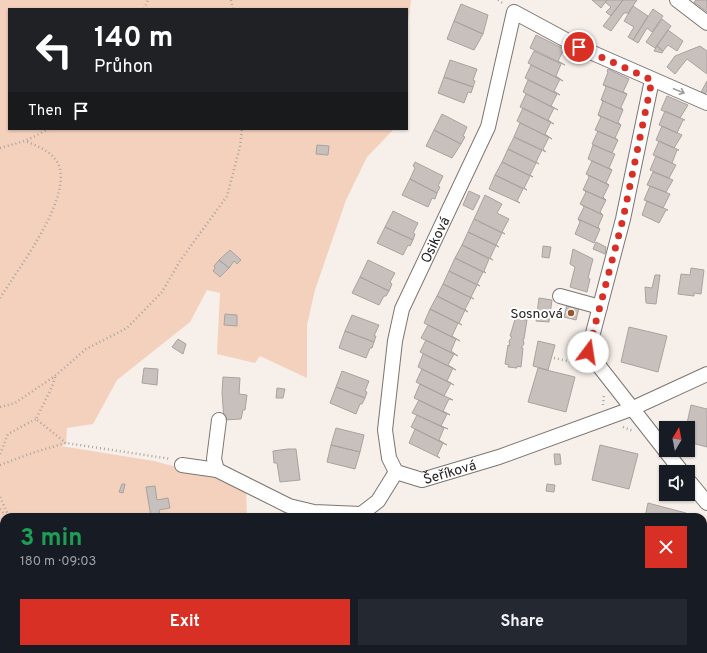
<!DOCTYPE html>
<html lang="en">
<head>
<meta charset="utf-8">
<style>
  :root { --surface:#171b24; --page:#242831; --text:#f1f3f6; --muted:#9ea1a6; --accent:#d93025 }
  body { margin:0; font-family:Overpass,sans-serif; background:var(--page); color:var(--text); height:100vh; display:flex; flex-direction:column; font-size:15px; white-space:nowrap }
  * { box-sizing:border-box; margin:0 }
  p { font-size:13px; color:var(--muted) }
  .icon { flex:none; width:22px; height:22px; fill:none; stroke:currentColor; stroke-width:2; stroke-linecap:round; stroke-linejoin:round }
  .map { position:relative; flex:1; overflow:hidden }
  .details { position:absolute; left:0px; top:513px; width:707px; height:140px; display:flex; flex-direction:column; background:var(--surface); border-radius:12px 12px 0 0; box-shadow:0 1px 3px #0004 }
  .details>* { flex:none }
  .hud { position:absolute; left:8px; top:8px; width:400px; height:122px; border-radius:0px; box-shadow:0 1px 3px #0004; background:#202124; color:#fff; overflow:hidden }
  .needle { width:26px; rotate:10deg }
  .controls { position:absolute; left:659px; top:421px; display:grid; gap:8px }
  .controls a { display:grid; place-items:center; width:36px; height:36px; border-radius:0px; background:var(--surface); box-shadow:0 1px 3px #0004; font-size:20px }
  .pin { position:absolute; display:grid; place-items:center; width:34px; height:34px; color:#fff; margin:-17px; border:2px solid #fff; border-radius:50%; box-shadow:0 1px 4px #0007 }
  .me { position:absolute; width:44px; margin:-22px; rotate:14deg; stroke-linejoin:round; filter:drop-shadow(0 0 3px #0008) }
  .turn { display:flex; align-items:center; gap:14px; height:84px; padding:0 20px; font-size:18px }
  .turn .icon { width:52px; height:52px; stroke-width:2.5 }
  .turn b { display:block; font-size:28px; line-height:34px }
  .then { display:flex; align-items:center; height:38px; padding:0 20px; background:#0003; gap:8px; font-size:15px }
  .round { display:grid; place-items:center; flex:none; width:42px; height:42px; border-radius:0px; background:var(--page) }
  .summary { display:flex; align-items:center; justify-content:space-between; height:68px; padding:0 20px }
  h1 { font-size:24px; font-weight:700; line-height:30px; color:#1e9e55 }
  .cta { display:flex; gap:8px; margin-top:auto; padding:8px 20px }
  .cta a { flex:1; height:46px; border-radius:0px; background:var(--accent); color:#fff; font-size:16px; font-weight:700; line-height:46px; text-align:center }
  .cta a+a { background:var(--page); color:var(--text) }
  .map>svg:first-child { display:block }
</style>
</head>
<body>
<div class="map">
<svg width="707" height="653" viewBox="0 0 707 653">
  <rect width="100%" height="100%" fill="#f6efea"/>
  <path fill="#f4d1bc" d="M0 0H411L407 28V9H9V129H394L367 157 346 200 315 290 307 325V378L260 356 255 363 217 354 220 293 207 290 190 322 117 380 93 424 67 428 66 443 61 446 154 461 213 477 246 490 247 517H4V649H60V653H0Z
    M214 649H251V653H214Z"/>
  <path fill="#c7c0bc" stroke="#a9a29e" d="M592 0H607L601 8Z
    M607 0H623L611 16 606 12 611 7 605 2Z
    M623 0H637L628 13H624L611 31 603 26Z
    M696 0H707V12L694 2Z
    M461 4 488 15 483 34 454 21Z
    M633 6 648 16 633 40 628 37 634 27 624 21Z
    M653 9 663 16 652 32 647 28 638 43 633 40Z
    M662 19 671 26 655 48 646 42Z
    M454 21 483 34 474 50 447 39Z
    M668 30 683 41 677 51 668 45 663 51 657 46Z
    M536 35 564 49 558 61 565 65 530 48Z
    M657 46 663 51 662 53 654 51Z
    M700 46 707 51V74L687 59 675 74 667 67 675 56Z
    M534 51 561 64 556 76 563 81 528 63Z
    M450 60 477 69 473 80 475 81 473 87 444 77Z
    M531 65 560 79 554 91 560 95 525 78Z
    M608 69 629 79 623 92 627 94 603 85 608 72 607 71Z
    M444 77 473 87 471 93 468 92 464 103 438 93Z
    M528 80 557 94 551 106 558 110 523 92Z
    M707 81V91L704 96 700 94Z
    M604 85 627 94 621 107 623 110 601 100 606 87Z
    M526 94 554 108 548 120 554 124 520 107Z
    M667 96 688 105 680 118 661 110Z
    M601 100 623 110 618 122 621 125 598 115 603 101Z
    M523 108 551 122 545 134 552 139 517 121Z
    M665 111 685 120H683L677 133 659 125Z
    M442 114 467 127 463 136 465 137 461 144 434 130Z
    M598 115 621 125 615 138 618 140 595 130 601 117Z
    M520 123 549 137 543 149 546 152 514 137Z
    M662 126 682 135 674 148 656 140Z
    M434 130 461 144 452 158 426 146Z
    M598 131 618 140 612 153 592 144Z
    M514 137 542 150 536 162 539 164 508 149Z
    M659 141 679 150H677L672 163 653 155Z
    M317 145 329 146 328 155 316 154Z
    M593 145 615 154 609 168 612 170 588 159Z
    M508 149 536 163 530 175 533 177 502 162Z
    M656 156 676 165 669 178 650 170Z
    M592 161 612 170 606 183 609 185 586 174Z
    M415 162 443 176 438 186 440 187 437 193 410 179 415 168 413 166Z
    M502 162 530 176 524 188 527 190 495 175Z
    M653 172 673 180 666 192 647 185Z
    M495 175 523 189 517 201 520 203 489 189Z
    M588 175 609 185 603 197 606 200 583 190 589 177Z
    M410 179 437 193 435 199 432 198 428 207 402 195Z
    M650 186 670 194 663 208 644 200Z
    M584 190 606 200 600 212 603 215 580 204 586 192Z
    M469 191 480 196 473 210 463 205Z
    M485 195 502 204 497 213 509 219 502 232 505 234 474 219Z
    M647 201 668 210H666L659 223 642 215Z
    M582 205 603 215 598 227 600 229 578 219 584 207Z
    M393 211 418 223 413 233 415 234 413 240 385 227Z
    M474 219 502 233 496 245 499 247 468 232Z
    M578 219 600 229 594 243 575 234 580 222Z
    M385 227 413 240 410 246 408 245 403 255 377 243Z
    M468 232 496 245 490 258 493 260 462 245Z
    M596 242 606 247 605 254 593 249Z
    M462 245 489 259 484 271 486 273 455 258Z
    M543 246 551 247 549 258 542 257Z
    M573 249 593 259 588 278 590 279 587 292 570 287 575 267 570 264Z
    M230 250 241 260 237 264 234 261 229 268 219 260Z
    M455 258 483 272 477 284 480 286 449 271Z
    M219 260 229 268 220 277 213 271 215 268 214 266Z
    M368 260 395 273 390 282 392 284 389 291 360 277Z
    M691 268 704 270 701 294 694 293V296L678 294 681 274 690 275Z
    M449 271 477 285 471 297 474 299 443 284Z
    M655 275H660L656 304 646 303 645 287 652 288Z
    M360 277 389 291 386 296H384L379 305 352 293Z
    M443 284 471 298 465 309 468 312 437 296Z
    M437 296 465 310 459 323 462 325 430 309Z
    M539 298 552 300 549 322 536 321Z
    M567 305 579 308 576 320 564 317Z
    M430 309 458 323 452 336 460 341 424 323Z
    M225 314 237 315V326L224 325Z
    M352 315 379 325 374 336H376L374 342 345 331Z
    M516 316 524 317V320H527L524 339H523L524 344 521 348H523L521 367 517 366V368L508 367 509 365 505 364 508 345 510 346 509 341 512 337 510 336Z
    M428 325 456 339 451 351 458 356 421 338Z
    M629 327 667 336 658 372 621 362Z
    M345 331 374 342 372 348H370L366 358 339 348Z
    M178 339 186 344 183 354 172 347Z
    M426 340 454 354 448 365 456 370 420 352Z
    M538 341 555 345 548 370 533 366Z
    M423 354 453 368 447 381 454 385 418 367Z
    M144 368 158 369 157 385 142 383Z
    M538 368 575 377 566 412 528 402Z
    M422 369 451 383 444 396 416 382Z
    M342 371 369 381 365 391 367 392 365 398 336 387Z
    M223 377 240 378 239 394 247 395 245 410H243L241 419 224 420 222 393Z
    M420 384 453 400 449 399 443 411 450 415 414 398Z
    M336 387 365 398 362 404H360L356 414 330 403Z
    M277 388 285 389 283 398H276Z
    M419 400 447 414 441 426 448 429 412 413Z
    M691 405 707 409V447L688 442V428H686Z
    M417 415 444 428 439 440 447 445 411 427Z
    M336 428 364 435 360 452 331 445Z
    M415 429 443 443 437 456 440 458 409 443Z
    M331 445 360 452 355 469 327 462Z
    M600 445 638 454 629 489 592 480Z
    M288 449H296L300 480 280 482 277 463H274L273 451Z
    M554 454H560L561 464 555 465Z
    M122 484H125L123 493 119 492Z
    M547 484 555 485 554 492 546 491Z
    M155 486 157 500 168 498 170 508 159 510 160 516 151 517 146 487Z
    M648 503 686 513 685 517H645Z
    M703 546 707 547V573L703 572Z
    M703 572 707 573V610H703Z
    M218 649H231V653H218Z
    M392 649H411L410 653H392Z
    M607 649H620V653H606Z
    M630 649H644V653H630Z
    M669 649H676L677 651 671 653Z"/>
  <g fill="none" stroke-linecap="round" stroke-linejoin="round">
    <g stroke="#7c7672" stroke-width="16">
      <g id="minor">
        <path d="M677 0 707 23"/>
        <path d="M652 80 623 219 588 352 682 472"/>
        <path d="M560 296 600 307"/>
        <path d="M182 465 217 470 289 506 314 512 361 514 378 501 396 472"/>
        <path d="M217 470 214 459 219 420"/>
        <path id="s1" d="M396 472 389 458 385 430 395 341 402 309 488 127 514 12 579 47 707 103"/>
        <path id="s2" d="M396 472 422 480 499 457 631 409 707 374"/>
        <path d="M688 480 707 503"/>
        <path d="M692 653 700 649"/>
      </g>
    </g>
    <path stroke="#aaa5a1" stroke-width="2.5" stroke-dasharray="1 3" stroke-linecap="butt" d="M231 0 233 9
      M498 0 504 4
      M144 9 148 0
      M0 148 25 141 49 129
      M0 298C18 269 71 200 59 166 53 151 37 146 25 141
      M554 358 581 364
      M55 377 52 387 36 419 66 443
      M603 405 604 395
      M0 407 15 403 55 376 86 349 127 328 162 292 180 261 227 196 240 147 242 129
      M623 427 633 431
      M0 454 8 434 36 419
      M0 465 35 452 66 443 171 459
      M0 497 9 517
      M0 509 7 517
      M33 653V649"/>
    <use href="#minor" stroke="#fff" stroke-width="14"/>
  </g>
  <defs><path id="oneway-shaft" d="M-6 0H5M1.5-3L5.5 0L1.5 3" fill="none" stroke-width="1.6" stroke-linecap="round" stroke-linejoin="round"/></defs>
  <use stroke="#9d9c9c" href="#oneway-shaft" transform="translate(679 91) rotate(22)"/>
  <g fill="none" stroke-linecap="round" stroke-linejoin="round">
    <path stroke="#d93025" stroke-width="7" stroke-dasharray="0 12.6" d="M579 47 652 80 623 219 588 352"/>
  </g>
  <circle fill="#995626" stroke="#fff" stroke-width="1.5" cx="571" cy="313" r="4"/>
  <g text-anchor="middle" stroke-width="4" stroke-linejoin="round" paint-order="stroke">
    <g font-size="14" fill="#262322" stroke="#fff">
      <text dy="5" stroke="none"><textPath href="#s1" startOffset="243">Osiková</textPath></text>
      <text dy="5" stroke="none"><textPath href="#s2" startOffset="56">Šeříková</textPath></text>
    </g>
    <g font-size="14" fill="#262322" stroke="#fff" text-anchor="end">
      <text x="563" y="318">Sosnová</text>
    </g>
  </g>
</svg>
<div class="controls">
<a><svg class="needle" viewBox="-14 -14 28 28"><path d="M0-13l5 13h-10z" fill="#e53935"/><path d="M0 13l5-13h-10z" fill="#9ea1a6"/></svg></a>
<a><svg class="icon" aria-label="sound" viewBox="0 0 24 24"><path d="M4 9h4l5-4v14l-5-4H4zM17 9q2 3 0 6"/></svg></a>
</div>
<div class="pin" style="left:579px;top:47px;background:#d93025"><svg class="icon" aria-label="arrive" viewBox="0 0 24 24"><path d="M6 21V4h12l-3 4 3 4H6"/></svg></div>
<svg class="me" style="left:588px;top:352px" viewBox="-20 -20 40 40"><circle r="19" fill="#fff"/><path d="M0-13L10 11 0 6-10 11z" fill="#d93025"/></svg>
<div class="hud">
<div class="turn"><svg class="icon" aria-label="left" viewBox="0 0 24 24"><path d="M17 20v-9H6M10 6l-5 5 5 5"/></svg><div><b>140 m</b>Průhon</div></div>
<div class="then">Then<svg class="icon" aria-label="arrive" viewBox="0 0 24 24"><path d="M6 21V4h12l-3 4 3 4H6"/></svg></div>
</div>
<section class="details">
<div class="summary"><div><h1>3 min</h1><p>180 m · 09:03</p></div><a class="round" style="background:#d93025;color:#fff"><svg class="icon" aria-label="close" viewBox="0 0 24 24"><path d="M6 6l12 12M18 6L6 18"/></svg></a></div>
<div class="cta"><a>Exit</a><a>Share</a></div>
</section>
</div>
</body>
</html>
